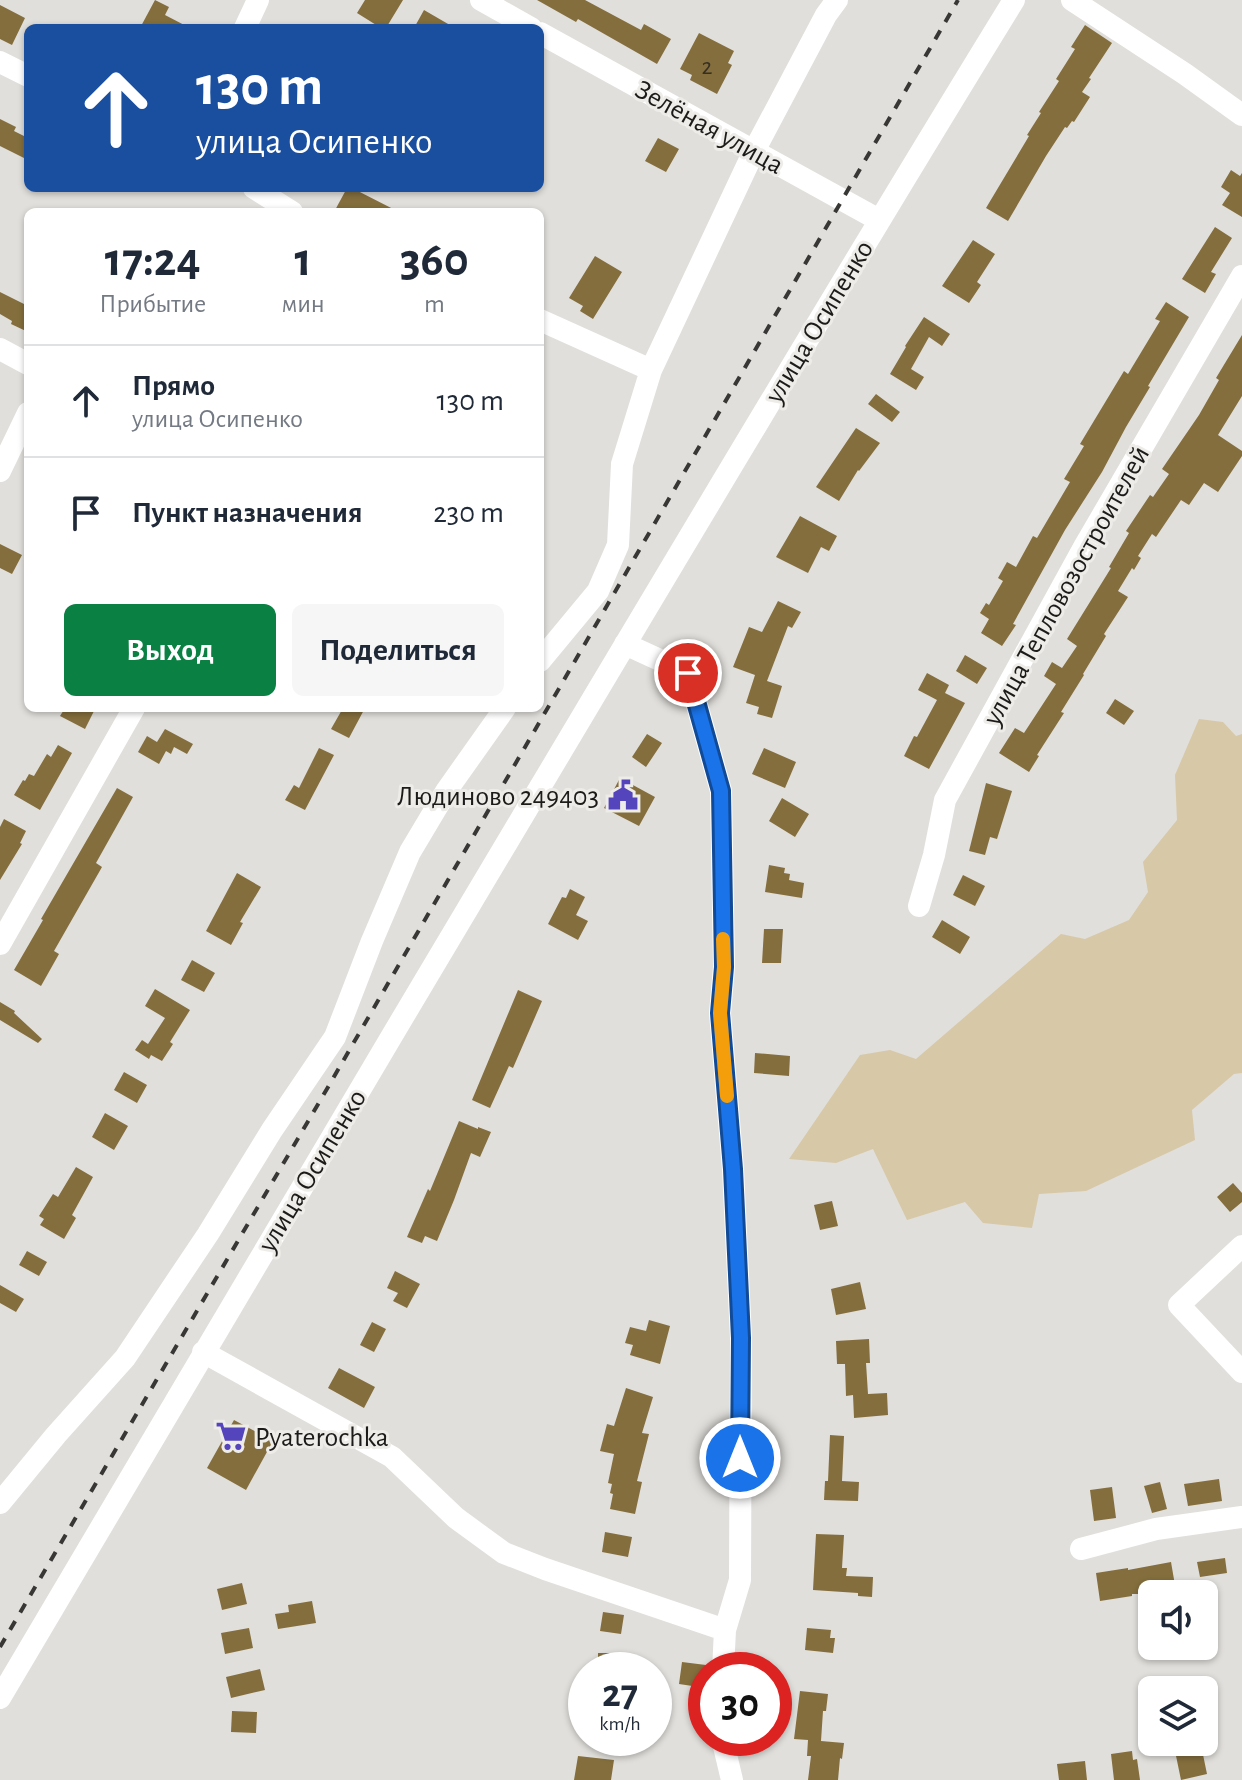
<!DOCTYPE html>
<html lang="ru">
<head>
<meta charset="utf-8">
<style>
  :root { --surface:#fff; --page:#f6f6f7; --text:#1f2937; --muted:#747a83; --line:#e0e1e3; --accent:#0b8043 }
  body { margin:0; font-family:"Alegreya Sans",sans-serif; background:var(--page); color:var(--text); height:100vh; display:flex; flex-direction:column; font-size:30px; white-space:nowrap }
  * { box-sizing:border-box; margin:0 }
  p { font-size:26px; color:var(--muted) }
  .icon { flex:none; width:44px; height:44px; fill:none; stroke:currentColor; stroke-width:2; stroke-linecap:round; stroke-linejoin:round }
  .map { position:relative; flex:1; overflow:hidden }
  .sheet { position:absolute; left:24px; top:208px; width:520px; height:504px; display:flex; flex-direction:column; background:var(--surface); border-radius:12px; box-shadow:0 2px 6px #0004 }
  .sheet>* { flex:none }
  .banner { position:absolute; left:24px; top:24px; width:520px; height:168px; border-radius:12px; box-shadow:0 2px 6px #0004; background:#1a4fa0; color:#fff; overflow:hidden }
  .controls { position:absolute; left:1138px; top:1580px; display:grid; gap:16px }
  .controls a { display:grid; place-items:center; width:80px; height:80px; border-radius:12px; background:var(--surface); box-shadow:0 2px 6px #0004; font-size:40px }
  .speed { position:absolute; left:568px; top:1652px; display:flex; gap:16px; font-size:40px; font-weight:700; text-align:center }
  .speed>* { display:grid; place-content:center; width:104px; height:104px; border-radius:50%; background:var(--surface); box-shadow:0 2px 6px #0004; line-height:1 }
  .speed small { font-size:20px; font-weight:400 }
  .speed .limit { border:12px solid #d22; background:#fff; color:#111 }
  .pin { position:absolute; display:grid; place-items:center; width:68px; height:68px; color:#fff; margin:-34px; border:4px solid #fff; border-radius:50%; box-shadow:0 2px 8px #0007 }
  .me { position:absolute; width:88px; margin:-44px; rotate:0deg; stroke-linejoin:round; filter:drop-shadow(0 0 6px #0008) }
  .turn { display:flex; align-items:center; gap:28px; height:168px; padding:0 40px; font-size:36px }
  .turn .icon { width:104px; height:104px; stroke-width:2.5 }
  .turn b { display:block; font-size:56px; line-height:68px }
  .eta { display:flex; justify-content:space-evenly; align-items:center; height:136px; text-align:center }
  .eta b { font-size:48px; font-weight:700; line-height:56px }
  .primary-button { display:flex; gap:16px; margin-top:auto; padding:16px 40px }
  .primary-button a { flex:1; height:92px; border-radius:12px; background:var(--accent); color:#fff; font-size:32px; font-weight:700; line-height:92px; text-align:center }
  .primary-button a+a { background:var(--page); color:var(--text) }
  ul { padding:0; list-style:none }
  li { display:flex; align-items:center; gap:24px; height:112px; padding:0 40px; border-top:2px solid var(--line) }
  li div { flex:1 }
  li b { display:block; font-size:30px }
  li em { font-style:normal }
  .map>svg:first-child { display:block }
</style>
</head>
<body>
<div class="map">
<svg width="1242" height="1780" viewBox="0 0 1242 1780">
  <rect width="100%" height="100%" fill="#e1dfdb"/>
  <path fill="#d7c8a7" d="M1199 719 1223 722 1236 736 1242 734V1073L1234 1074 1192 1110 1195 1140 1086 1191 1039 1194 1032 1228 983 1223 965 1202 907 1220 873 1149 836 1163 789 1159 860 1055 890 1050 916 1059 1061 934 1085 939 1129 920 1148 892 1143 862 1177 820 1175 775Z"/>
  <path fill="#846e3d" d="M155 0 169 7 165 15 190 28H140Z
    M365 0H403L386 28H381L357 13Z
    M537 0H585L641 30 644 24 671 39 657 64 578 19 576 22Z
    M0 5 25 18 12 45 0 39Z
    M424 10 455 28H414Z
    M1085 25 1112 43 1089 78 1091 79 1082 92 1090 97 1074 122 1072 121 1067 128 1065 127 1046 156 1008 221 986 208 1029 136 1027 135 1041 113 1039 112 1059 81 1056 79 1075 49 1071 47Z
    M699 33 734 51 728 63 732 65 717 94 690 80 692 75 680 69Z
    M0 119 16 127 14 131 28 138V160L0 146Z
    M658 138 679 149 666 172 645 161Z
    M1231 170 1240 176 1242 173V217L1222 205 1230 193 1221 187Z
    M347 188H352L399 212H334Z
    M1215 227 1232 238 1211 272 1216 274 1205 293 1182 279Z
    M973 240 995 254 977 282 981 285 969 303 942 286Z
    M595 256 622 272 593 319 580 311 583 306 569 298Z
    M0 292 28 306V332L11 324 12 321 0 314Z
    M1166 302 1189 317 1148 386 1150 387 1126 427 1102 472 1065 530 1013 624 1016 625 1002 646 981 633 989 619 980 613 986 603 989 605 1003 581 998 578 1007 562 1016 567 1033 536 1037 538 1070 482 1064 479 1084 446 1080 444 1124 371 1128 374 1160 321 1155 319Z
    M924 317 950 334 942 346 929 337 911 369 924 377 916 390 890 374 906 347 905 346Z
    M1242 335V396L1218 435 1242 451V456L1218 492 1204 483 1189 505 1181 500 1156 537 1152 534 1138 556 1141 558 1134 570 1132 568 1118 591 1128 597 1104 634 1106 636 1083 674 1084 675 1061 712 1064 713 1037 755 1039 756 1029 772 999 753 1015 728 1024 733 1056 684 1044 676 1052 662 1062 668 1077 646 1067 639 1111 568 1109 567 1129 533 1126 531 1150 495 1153 497 1169 474 1162 469 1199 415 1219 380 1216 378Z
    M876 394 900 412 892 422 868 404Z
    M856 428 880 443 859 471 858 470 839 501 816 487Z
    M800 516 837 536 829 551 821 547 808 573 776 557Z
    M0 544 22 555 12 574 0 568Z
    M778 601 801 612 792 628 788 626 767 681 782 686 772 718 757 714 759 707 746 703 755 675 733 667 749 627 762 632Z
    M965 655 987 668 977 684 956 671Z
    M927 673 949 685 945 693 965 703 929 769 904 756 914 736 917 737 937 700 918 690Z
    M1115 699 1134 711 1124 725 1106 713Z
    M65 708H88L94 711 85 729 60 716Z
    M343 708H365L349 738 331 729Z
    M165 729 193 744 187 754 174 747 171 754 166 751 159 764 138 752 147 736 157 742Z
    M647 734 662 743 646 767 632 757Z
    M58 745 72 753 40 810 14 795 23 780 25 781 29 774 34 776 47 754 51 757Z
    M319 748 334 755 305 810 285 800 294 785 299 788Z
    M764 748 796 762 785 788 752 774Z
    M620 778 655 797 639 826 604 808Z
    M986 783 1012 791 997 839 990 837 985 855 969 851Z
    M117 788 133 797 96 863 102 867 54 951 59 954 41 986 14 970 43 920 41 919Z
    M782 798 809 814 795 837 769 821Z
    M4 819 26 831 20 843 22 844 0 880V827Z
    M769 865 785 868 784 873 790 874 789 880 804 883 802 898 765 892Z
    M237 873 261 887 240 922 243 923 231 945 206 931Z
    M963 875 985 886 975 906 953 895Z
    M570 889 585 897 576 915 588 921 578 940 548 924 562 897 566 898Z
    M942 920 970 937 960 954 932 937Z
    M764 929H783L781 963H762Z
    M192 960 215 973 204 992 181 980Z
    M155 989 190 1010 170 1042 173 1044 162 1061 151 1055 149 1059 135 1050 142 1040 148 1044 165 1018 145 1006Z
    M518 990 542 1001 513 1068 509 1066 490 1108 472 1100Z
    M0 1002 15 1011 14 1013 42 1039 38 1043 0 1020Z
    M755 1053 790 1056 789 1076 754 1073Z
    M124 1072 147 1085 137 1103 114 1090Z
    M105 1113 128 1126 114 1150 92 1137Z
    M459 1121 478 1129V1127L491 1132 480 1157 471 1153 454 1200 437 1241 425 1236 422 1243 407 1237 428 1189 430 1191Z
    M76 1167 93 1177 72 1215 76 1218 64 1239 40 1225 44 1219 39 1216 53 1194 58 1197Z
    M1233 1183 1242 1193V1202L1230 1212 1217 1197Z
    M832 1201 838 1226 820 1230 814 1205Z
    M27 1251 47 1262 39 1276 19 1265Z
    M395 1271 420 1284 407 1308 393 1301 398 1293 387 1288Z
    M860 1282 866 1309 836 1315 831 1289Z
    M0 1285 24 1299 16 1312 0 1303Z
    M649 1320 670 1326 660 1364 630 1355 633 1345 625 1343 630 1327 646 1331Z
    M372 1322 386 1329 374 1352 360 1345Z
    M869 1339 870 1363H866L868 1394 887 1393 888 1415 854 1418 853 1395 846 1396 845 1364H837L836 1341Z
    M339 1368 375 1387 364 1408 328 1388Z
    M626 1388 653 1397 642 1433 649 1434 637 1481 642 1482 635 1514 610 1509 613 1494 610 1493 612 1484 608 1483 614 1454 600 1451 607 1424 614 1426Z
    M234 1420 273 1441 246 1490 207 1468Z
    M830 1435 844 1436 842 1481 859 1482 858 1501 824 1500 825 1481H828Z
    M1219 1479 1222 1501 1188 1506 1184 1484Z
    M1160 1482 1167 1509 1152 1513 1144 1486Z
    M1112 1487 1116 1518 1094 1521 1090 1490Z
    M605 1532 632 1537 628 1557 602 1552Z
    M816 1534 844 1535 842 1568H847L846 1576 873 1577 872 1597 858 1596V1593L813 1590Z
    M1225 1558 1227 1573 1200 1577 1197 1562Z
    M1171 1562 1176 1591 1161 1594H1132V1596L1100 1601 1096 1573 1128 1568V1570Z
    M242 1583 247 1604 222 1610 217 1589Z
    M312 1601 316 1623 278 1629 275 1614 289 1612 288 1605Z
    M603 1612 624 1615 621 1634 600 1631Z
    M249 1628 253 1648 225 1654 221 1633Z
    M807 1628 831 1630 830 1638H835L833 1653 805 1650Z
    M598 1653H618V1670H598Z
    M682 1662 706 1665V1688L679 1684Z
    M260 1669 265 1690 231 1698 226 1677Z
    M800 1691 828 1694 826 1711H823L821 1741 844 1743 842 1759 840 1758 838 1780H808L811 1756H807L808 1740 794 1739Z
    M232 1711 257 1712 256 1733 231 1732Z
    M1201 1745 1207 1774 1181 1780 1175 1751Z
    M1132 1751 1133 1760 1137 1759 1140 1780H1114L1111 1754Z
    M578 1756 614 1760 611 1780H574Z
    M1085 1761 1087 1780H1059L1057 1764Z"/>
  <g fill="none" stroke-linecap="round" stroke-linejoin="round">
    <path stroke="#fff" stroke-width="22" d="M481 0 531 28
      M1072 0 1185 74 1242 115
      M245 28 258 0
      M540 33 879 220
      M0 62 28 76
      M254 188 292 212
      M540 320 651 370
      M0 349 28 364
      M0 471 28 413
      M625 644 688 673 721 791 724 967 720 1013 733 1169 741 1338 740 1580 725 1630 723 1670
      M540 661 598 591 618 545 622 464 651 370 754 151 826 15 837 0
      M919 906 934 855 945 800 1084 547 1242 276
      M0 944 134 708
      M1242 1246 1179 1305 1242 1372
      M203 1352 392 1457 456 1518 504 1553 545 1569 725 1630
      M0 1503 56 1435 125 1358 208 1234 272 1130 335 1037 372 941 410 852 447 790 505 708
      M1081 1549 1156 1529 1242 1517
      M0 1698C174 1400 351 1105 527 809 688 539 849 268 1014 0
      M722 1738 732 1780"/>
    <path stroke="#383735" stroke-width="4" stroke-dasharray="10 10" stroke-linecap="butt" d="M0 1647 317 1106 958 0"/>
  </g>
  <g fill="none" stroke-linecap="round" stroke-linejoin="round">
    <g stroke="#114b97" stroke-width="20">
      <path id="route" d="M688 673 721 791 724 967 720 1013 733 1169 741 1338 740 1458"/>
    </g>
    <use href="#route" stroke="#1a73e8" stroke-width="14"/>
    <path stroke="#f59e0b" stroke-width="14" d="M723 939 724 967 720 1013 727 1096"/>
  </g>
  <defs>
    <g id="civic-bare" transform="scale(2.4)"><path d="M-.6-6.5H3V-4.5H.6V-3L4-1V1h2V6H-6V1h2V-1L-.6-3ZM-1.2 2.5V6h2.4V2.5Z" fill="#5545bd" stroke="#eeece8" stroke-width="2.5" paint-order="stroke"/></g>
    <g id="supermarket-bare" transform="scale(2.4)"><path d="M-6-5.5h2.5l.6 2H6L4.5 2H-2.5L-4.4-4H-6ZM-1.5 3.2a1.3 1.3 0 1 0 .1 0ZM3 3.2a1.3 1.3 0 1 0 .1 0Z" fill="#5545bd" stroke="#eeece8" stroke-width="2.5" paint-order="stroke"/></g>
  </defs>
  <g fill-rule="evenodd">
    <use href="#civic-bare" x="623" y="795"/>
    <use href="#supermarket-bare" x="231" y="1436"/>
  </g>
  <g text-anchor="middle" stroke-width="6" stroke-linejoin="round" paint-order="stroke">
    <g font-size="24" fill="#363023">
      <text x="707" y="74">2</text>
    </g>
    <g font-size="28" fill="#1c1b1a" stroke="#eeece8">
      <text transform="translate(710 126) rotate(29)" y="10">Зелёная улица</text>
      <text transform="translate(818 321) rotate(-59)" y="10">улица Осипенко</text>
      <text transform="translate(1065 585) rotate(-61)" y="10">улица Тепловозостроителей</text>
      <text transform="translate(311 1170) rotate(-59)" y="10">улица Осипенко</text>
    </g>
    <g font-size="28" fill="#1c1b1a" stroke="#eeece8" text-anchor="end">
      <text x="599" y="805">Людиново 249403</text>
      <text x="255" y="1446" text-anchor="start">Pyaterochka</text>
    </g>
  </g>
</svg>
<div class="controls">
<a><svg class="icon" aria-label="sound" viewBox="0 0 24 24"><path d="M4 9h4l5-4v14l-5-4H4zM17 9q2 3 0 6"/></svg></a>
<a><svg class="icon" aria-label="layers" viewBox="0 0 24 24"><path d="M12 4l9 5-9 5-9-5zM3 14l9 5 9-5"/></svg></a>
</div>
<div class="speed"><div>27<small>km/h</small></div><div class="limit">30</div></div>
<div class="pin" style="left:688px;top:673px;background:#d93025"><svg class="icon" aria-label="arrive" viewBox="0 0 24 24"><path d="M6 21V4h12l-3 4 3 4H6"/></svg></div>
<svg class="me" style="left:740px;top:1458px" viewBox="-20 -20 40 40"><circle r="17" fill="#1a73e8" stroke="#fff" stroke-width="3"/><path d="M0-11L8 9 0 5-8 9z" fill="#fff"/></svg>
<div class="banner">
<div class="turn"><svg class="icon" aria-label="ahead" viewBox="0 0 24 24"><path d="M12 20V5M6 11l6-6 6 6"/></svg><div><b>130 m</b>улица Осипенко</div></div>
</div>
<section class="sheet">
<div class="eta">
<div><b>17:24</b><p>Прибытие</p></div>
<div><b>1</b><p>мин</p></div>
<div><b>360</b><p>m</p></div>
</div>
<ul>
<li><svg class="icon" aria-label="ahead" viewBox="0 0 24 24"><path d="M12 20V5M6 11l6-6 6 6"/></svg><div><b>Прямо</b><p>улица Осипенко</p></div><em>130 m</em></li>
<li><svg class="icon" aria-label="arrive" viewBox="0 0 24 24"><path d="M6 21V4h12l-3 4 3 4H6"/></svg><div><b>Пункт назначения</b></div><em>230 m</em></li>
</ul>
<div class="primary-button"><a>Выход</a><a>Поделиться</a></div>
</section>
</div>
</body>
</html>
